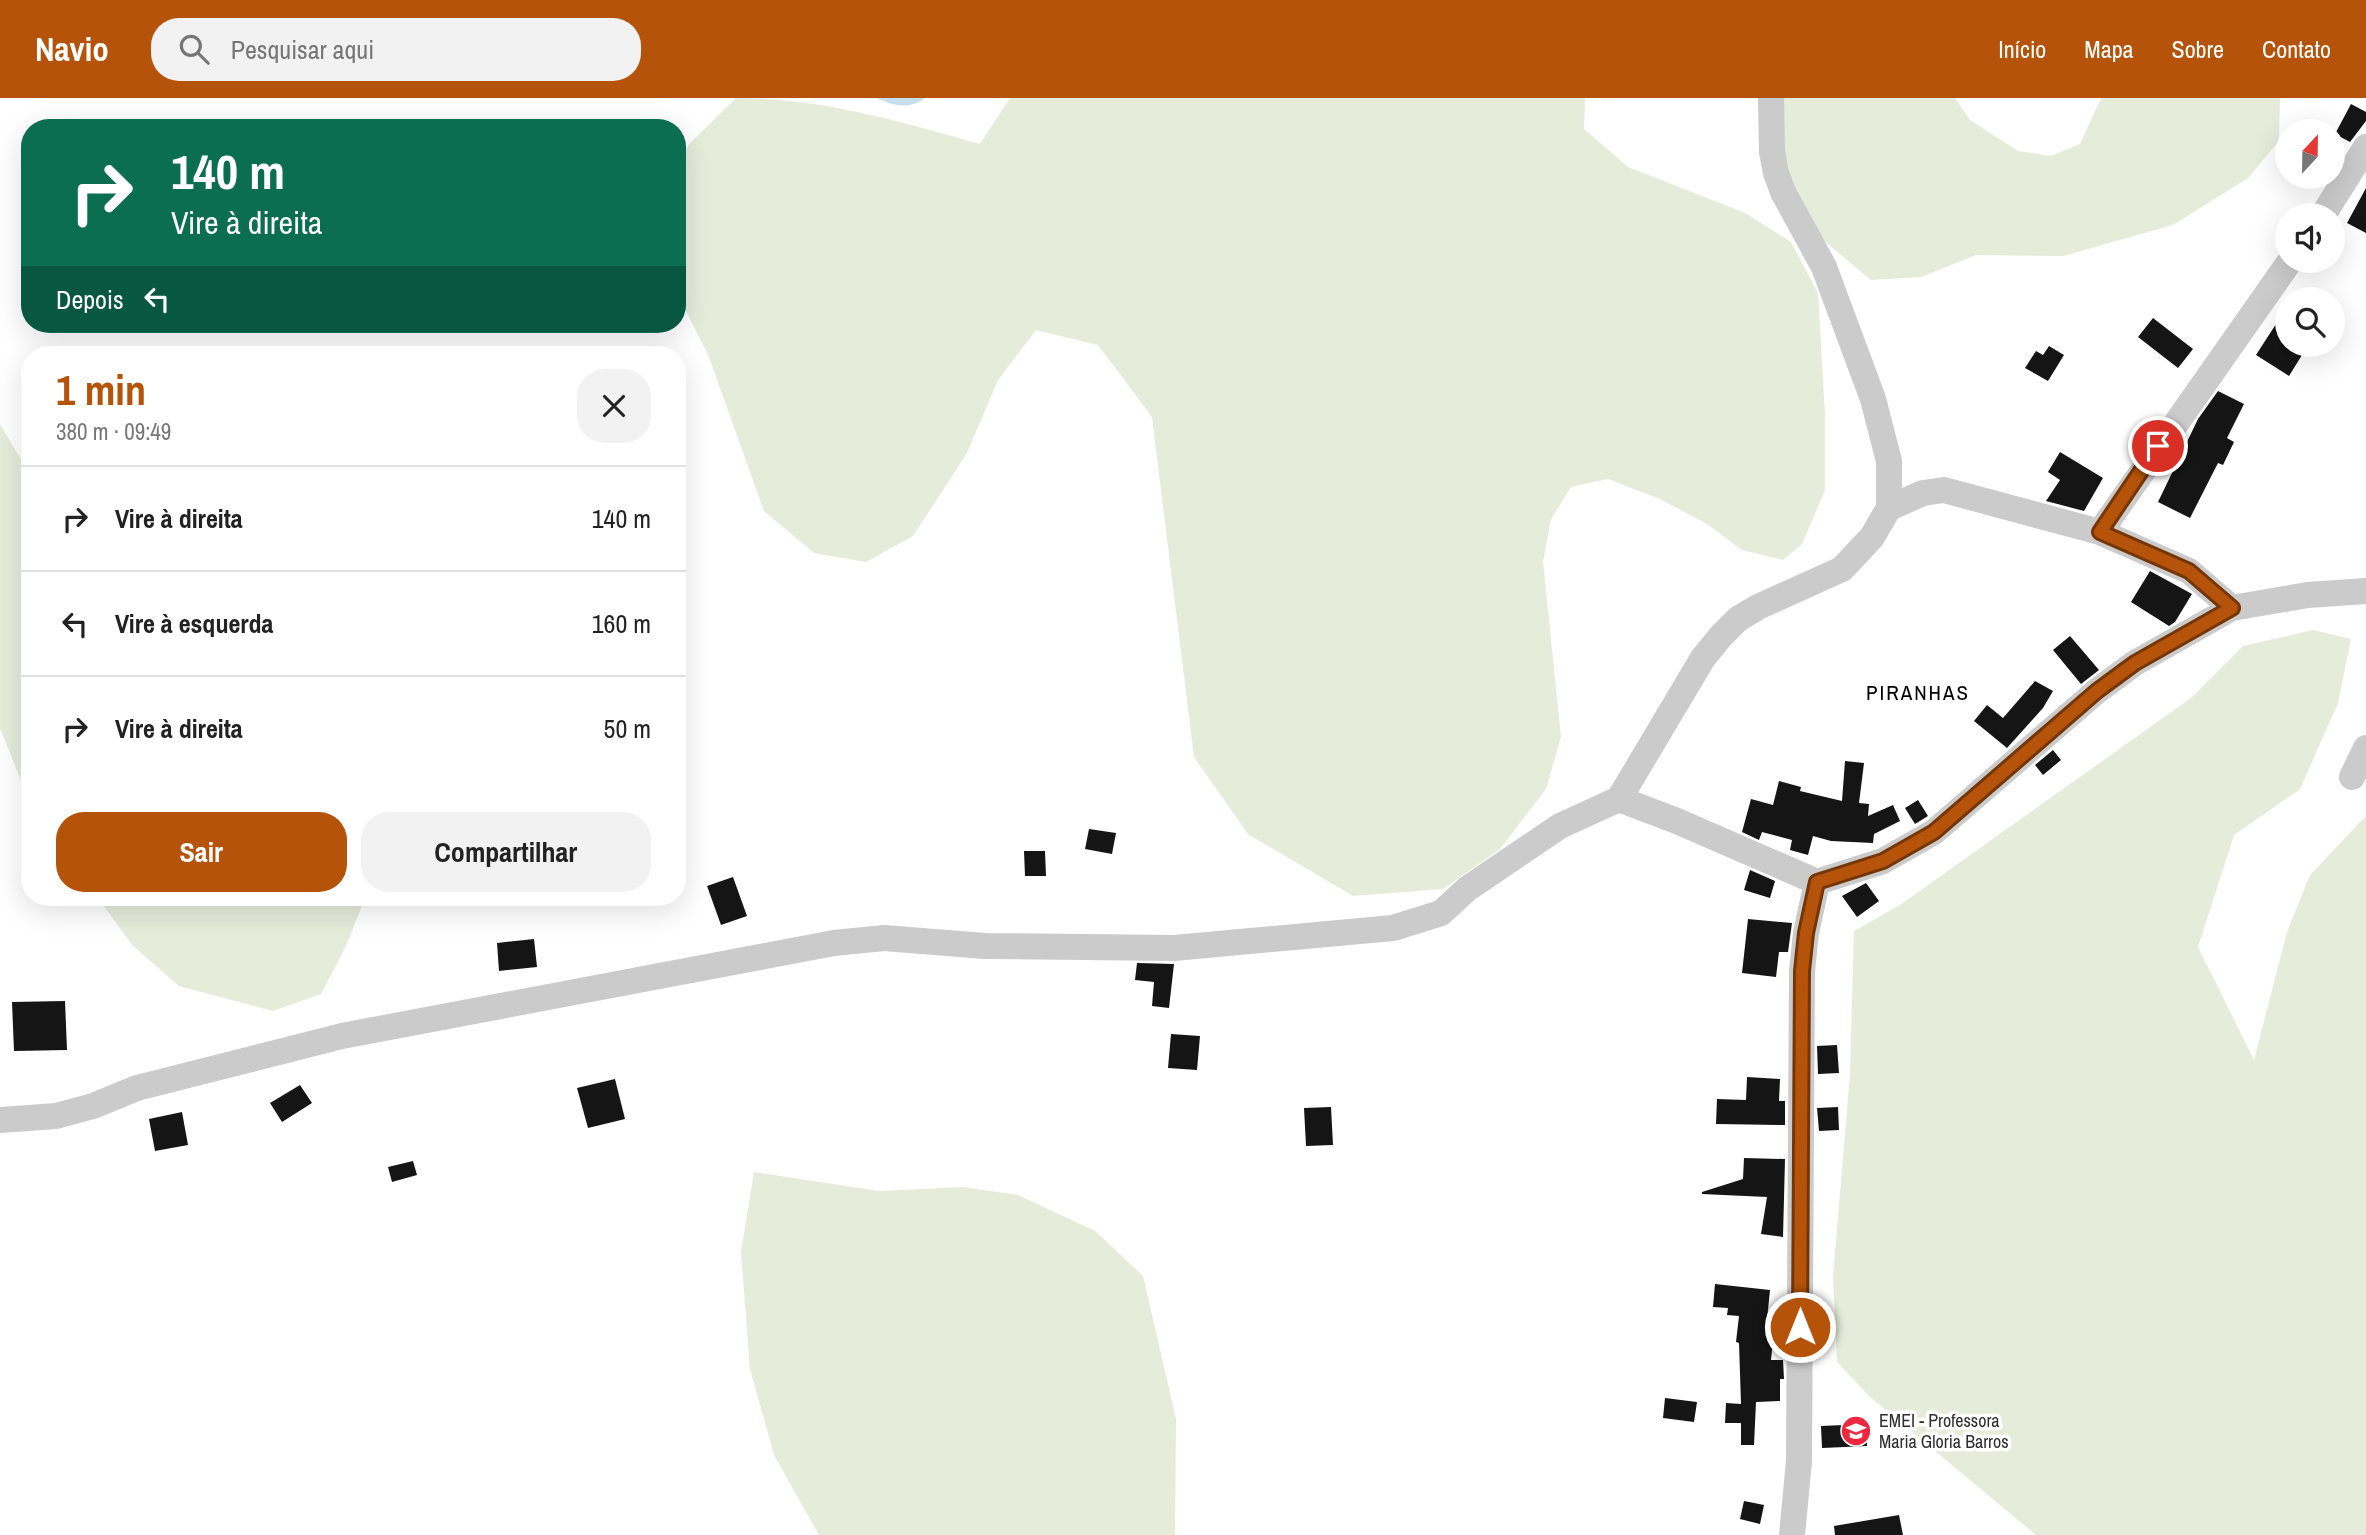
<!DOCTYPE html>
<html lang="pt">
<head>
<meta charset="utf-8">
<style>
  :root { --surface:#fff; --page:#f2f2f2; --text:#222; --muted:#767676; --line:#e0e0e0; --accent:#b45309 }
  body { margin:0; font-family:"Archivo Narrow",sans-serif; background:var(--page); color:var(--text); height:100vh; display:flex; flex-direction:column; font-size:26px; white-space:nowrap }
  * { box-sizing:border-box; margin:0 }
  p { font-size:23px; color:var(--muted) }
  .icon { flex:none; width:38px; height:38px; fill:none; stroke:currentColor; stroke-width:2; stroke-linecap:round; stroke-linejoin:round }
  .map { position:relative; flex:1; overflow:hidden }
  .panel { position:absolute; left:21px; top:248px; width:665px; height:560px; display:flex; flex-direction:column; background:var(--surface); border-radius:28px; box-shadow:0 7px 28px #0002 }
  .panel>* { flex:none }
  .top-card { position:absolute; left:21px; top:21px; width:665px; height:214px; border-radius:28px; box-shadow:0 7px 28px #0002; background:#0b6e4f; color:#fff; overflow:hidden }
  .needle { width:46px; rotate:22deg }
  .fabs { position:absolute; left:2275px; top:21px; display:grid; gap:14px }
  .fabs a { display:grid; place-items:center; width:70px; height:70px; border-radius:50%; background:var(--surface); box-shadow:0 7px 28px #0002; font-size:35px }
  .pin { position:absolute; display:grid; place-items:center; width:60px; height:60px; color:#fff; margin:-30px; border:4px solid #fff; border-radius:50%; box-shadow:0 2px 7px #0007 }
  .me { position:absolute; width:77px; margin:-38px; rotate:0deg; stroke-linejoin:round; filter:drop-shadow(0 0 5px #0008) }
  .turn { display:flex; align-items:center; gap:24px; height:147px; padding:0 35px; font-size:32px }
  .turn .icon { width:91px; height:91px; stroke-width:2.5 }
  .turn b { display:block; font-size:49px; line-height:60px }
  .then { display:flex; align-items:center; height:66px; padding:0 35px; background:#0003; gap:14px; font-size:26px }
  .round { display:grid; place-items:center; flex:none; width:74px; height:74px; border-radius:28px; background:var(--page) }
  .head { display:flex; align-items:center; justify-content:space-between; height:119px; padding:0 35px }
  h1 { font-size:42px; font-weight:700; line-height:52px; color:var(--accent) }
  .action { display:flex; gap:14px; margin-top:auto; padding:14px 35px }
  .action a { flex:1; height:80px; border-radius:28px; background:var(--accent); color:#fff; font-size:28px; font-weight:700; line-height:80px; text-align:center }
  .action a+a { background:var(--page); color:var(--text) }
  ul { padding:0; list-style:none }
  li { display:flex; align-items:center; gap:21px; height:105px; padding:0 35px; border-top:2px solid var(--line) }
  li div { flex:1 }
  li b { display:block; font-size:26px }
  li em { font-style:normal }
  header { display:flex; align-items:center; gap:42px; box-sizing:border-box; height:98px; padding:0 35px; background:var(--accent); color:#fff }
  header strong { font-size:33px }
  nav { display:flex; gap:38px; margin-inline-start:auto; font-size:24px }
  .search { width:490px; height:63px; background:var(--page); display:flex; align-items:center; gap:18px; box-sizing:border-box; padding:0 24px; border-radius:28px; color:var(--muted); font-size:26px }
  .map>svg:first-child { display:block }
</style>
</head>
<body>
<header>
<strong>Navio</strong>
<div class="search"><svg class="icon" aria-label="search" viewBox="0 0 24 24"><circle cx="10" cy="10" r="6"/><path d="M15 15l6 6"/></svg>Pesquisar aqui</div>
<nav><a>Início</a><a>Mapa</a><a>Sobre</a><a>Contato</a></nav>
</header>
<div class="map">
<svg width="2366" height="1437" viewBox="0 0 2366 1437">
  <rect width="100%" height="100%" fill="#fff"/>
  <path fill="#e5ecda" d="M736 0C822 0 898 23 980 46L1010 0H1585L1584 31 1628 69 1745 115 1791 144 1818 195 1825 316V392L1802 446 1783 462 1742 452 1707 426 1660 401 1608 381 1571 389 1551 421 1543 464 1561 639 1546 691 1500 751 1443 791 1353 798 1248 736 1194 659 1152 319 1098 247 1036 232 998 282 967 355 913 438 866 464 814 455 764 413 709 259 677 195V68L689 46Z
    M1781 0H1955L1970 22 2018 53 2051 58 2080 46 2101 0H2280L2279 43 2248 80 2173 127 2063 158 1976 157 1921 179 1871 182 1804 126 1781 61Z
    M0 326 30 377V705L0 630Z
    M2313 532 2351 541 2338 605 2300 691 2234 737 2198 849 2254 962 2287 834 2310 777 2366 718V1437H2036L1869 1298 1837 1264 1833 1179 1850 977 1854 833 1900 807 2191 600 2243 548Z
    M98 800H365L346 848 321 896 273 913 179 888 132 847Z
    M754 1074 879 1093 963 1089 1018 1097 1095 1133 1143 1178 1176 1321 1175 1437H819L774 1357 750 1271 741 1154Z"/>
  <path fill="#c5dfed" d="M877 0H925C909 12 893 8 877 0Z"/>
  <path fill="#151515" d="M2351 6 2366 14V23L2350 44 2335 36Z
    M2366 90V135L2347 125Z
    M2287 209V247L2302 257 2289 278 2256 257Z
    M2153 220 2193 251 2178 270 2138 239Z
    M2049 248 2064 257 2048 283 2025 270 2036 253 2043 257Z
    M2218 293 2244 306 2227 340 2234 344 2223 367 2218 365 2190 420 2158 404 2198 321Z
    M2060 354 2103 380 2084 413 2046 403 2060 382 2048 374Z
    M2150 473 2192 496 2175 524 2169 528 2131 504Z
    M2070 538 2099 572 2081 586 2053 552Z
    M2035 583 2053 593 2043 610 2007 650 1974 623 1987 607 2003 620Z
    M2053 652 2061 662 2043 677 2035 667Z
    M1845 663 1864 665 1859 705 1869 706 1868 718 1893 707 1900 723 1874 736 1873 745 1831 743 1813 738 1808 757 1790 752 1792 742 1762 734 1759 742 1742 734 1751 701 1773 707 1779 683 1801 689 1800 693 1842 703Z
    M1918 702 1928 718 1915 726 1905 710Z
    M1089 731 1116 735 1112 756 1085 751Z
    M1024 753H1045L1046 778H1025Z
    M1750 772 1775 783 1770 800 1744 792Z
    M733 779 747 818 721 827 707 788Z
    M1866 785 1879 803 1857 819 1842 798Z
    M1748 821 1792 825 1788 854H1779L1776 879 1742 875Z
    M534 841 537 869 499 873 497 845Z
    M1137 865 1174 866 1169 910 1152 908 1154 884 1135 882Z
    M65 903 67 952 14 953 12 904Z
    M1171 936 1200 938 1197 972 1168 970Z
    M1837 947 1839 975 1818 976 1817 948Z
    M1747 979 1780 981 1779 1003H1785V1027L1716 1026 1717 1001 1746 1002Z
    M615 981 625 1021 588 1030 577 990Z
    M300 987 312 1005 282 1024 270 1005Z
    M1331 1009 1333 1047 1306 1048 1304 1010Z
    M1838 1009 1839 1032 1819 1033 1817 1010Z
    M182 1014 188 1047 155 1053 149 1021Z
    M1744 1060 1785 1061 1783 1139 1761 1136 1767 1099 1702 1096V1094L1743 1081Z
    M413 1063 417 1077 392 1084 388 1069Z
    M1715 1186 1770 1192 1767 1222H1775L1771 1262H1783L1784 1281H1780V1303L1756 1304 1754 1347H1741V1325H1725L1726 1305 1741 1306 1739 1245 1736 1244 1739 1218 1727 1217 1728 1210 1713 1209Z
    M1665 1300 1697 1304 1694 1324 1663 1320Z
    M1867 1326V1348L1822 1350 1821 1328Z
    M1744 1403 1764 1407 1760 1426 1740 1421Z
    M1899 1417 1903 1437H1835L1834 1428Z"/>
  <g fill="none" stroke-linecap="round" stroke-linejoin="round">
    <path stroke="#cbcbcb" stroke-width="26" d="M2323 117 2366 49
      M1889 410 1923 395 1944 392 2100 434 2189 473 2232 510
      M2100 434 2290 163
      M2352 679 2366 650
      M1619 701 1677 723 1817 784 1883 763 1934 734 2097 593 2135 565 2232 510 2308 497 2366 493
      M0 1022 56 1018 93 1008 137 990 342 938 834 845 884 840 985 848 1174 850 1393 830 1441 815 1467 791 1560 728 1619 701 1703 560 1721 538 1738 521 1758 509 1842 471 1872 439 1889 410V363L1873 301 1824 169 1783 94 1776 75 1772 54 1771 0
      M1792 1437 1799 1363 1802 873 1806 835 1817 784"/>
  </g>
  <g fill="none" stroke-linecap="round" stroke-linejoin="round">
    <g stroke="#753606" stroke-width="18">
      <path id="route" d="M1800 1229 1802 873 1806 835 1817 784 1883 763 1934 734 2097 593 2135 565 2232 510 2189 473 2100 434 2158 348"/>
    </g>
    <use href="#route" stroke="#b45309" stroke-width="12"/>
  </g>
  <defs>
    <g id="school-disc" transform="scale(1.575)"><circle r="9.5" fill="#ed273e" stroke="#fff"/><path d="M0-5L7-2L0 1L-7-2ZM-4 1L0 2.5L4 1V4Q0 6-4 4Z" fill="#fff"/></g>
  </defs>
  <g fill-rule="evenodd">
    <use href="#school-disc" x="1856" y="1333"/>
  </g>
  <g text-anchor="middle" stroke-width="7" stroke-linejoin="round" paint-order="stroke">
    <g font-size="18" fill="#2e2e2e" stroke="#fff" text-anchor="start">
      <text x="1879" y="1329">EMEI - Professora<tspan x="1879" dy="21">Maria Gloria Barros</tspan></text>
    </g>
    <g font-size="21" letter-spacing="2" fill="#000" stroke="#fff">
      <text x="1918" y="602">PIRANHAS</text>
    </g>
  </g>
</svg>
<div class="fabs">
<a><svg class="needle" viewBox="-14 -14 28 28"><path d="M0-13l5 13h-10z" fill="#e53935"/><path d="M0 13l5-13h-10z" fill="#767676"/></svg></a>
<a><svg class="icon" aria-label="sound" viewBox="0 0 24 24"><path d="M4 9h4l5-4v14l-5-4H4zM17 9q2 3 0 6"/></svg></a>
<a><svg class="icon" aria-label="search" viewBox="0 0 24 24"><circle cx="10" cy="10" r="6"/><path d="M15 15l6 6"/></svg></a>
</div>
<div class="pin" style="left:2158px;top:348px;background:#d93025"><svg class="icon" aria-label="arrive" viewBox="0 0 24 24"><path d="M6 21V4h12l-3 4 3 4H6"/></svg></div>
<svg class="me" style="left:1800px;top:1229px" viewBox="-20 -20 40 40"><circle r="17" fill="#b45309" stroke="#fff" stroke-width="3"/><path d="M0-11L8 9 0 5-8 9z" fill="#fff"/></svg>
<div class="top-card">
<div class="turn"><svg class="icon" aria-label="right" viewBox="0 0 24 24"><path d="M7 20v-9h11M14 6l5 5-5 5"/></svg><div><b>140 m</b>Vire à direita</div></div>
<div class="then">Depois<svg class="icon" aria-label="left" viewBox="0 0 24 24"><path d="M17 20v-9H6M10 6l-5 5 5 5"/></svg></div>
</div>
<section class="panel">
<div class="head"><div><h1>1 min</h1><p>380 m · 09:49</p></div><a class="round"><svg class="icon" aria-label="close" viewBox="0 0 24 24"><path d="M6 6l12 12M18 6L6 18"/></svg></a></div>
<ul>
<li><svg class="icon" aria-label="right" viewBox="0 0 24 24"><path d="M7 20v-9h11M14 6l5 5-5 5"/></svg><div><b>Vire à direita</b></div><em>140 m</em></li>
<li><svg class="icon" aria-label="left" viewBox="0 0 24 24"><path d="M17 20v-9H6M10 6l-5 5 5 5"/></svg><div><b>Vire à esquerda</b></div><em>160 m</em></li>
<li><svg class="icon" aria-label="right" viewBox="0 0 24 24"><path d="M7 20v-9h11M14 6l5 5-5 5"/></svg><div><b>Vire à direita</b></div><em>50 m</em></li>
</ul>
<div class="action"><a>Sair</a><a>Compartilhar</a></div>
</section>
</div>
</body>
</html>
